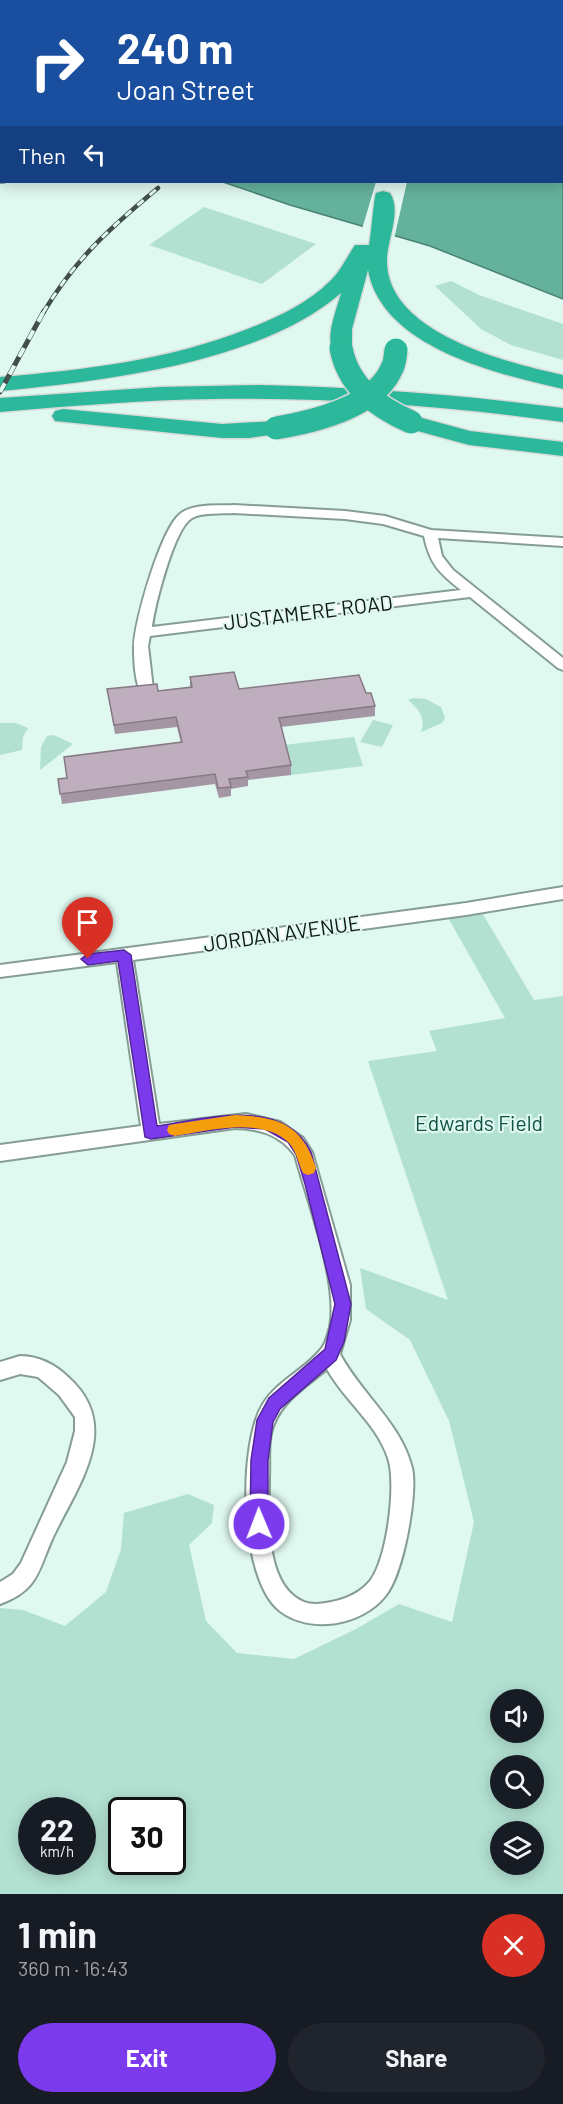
<!DOCTYPE html>
<html lang="en">
<head>
<meta charset="utf-8">
<style>
  :root { --surface:#171b24; --page:#20242c; --text:#f1f3f6; --muted:#9ea1a6; --accent:#7c3aed }
  body { margin:0; font-family:Barlow,sans-serif; background:var(--page); color:var(--text); height:100vh; display:flex; flex-direction:column; font-size:22px; white-space:nowrap }
  * { box-sizing:border-box; margin:0 }
  p { font-size:20px; color:var(--muted) }
  .icon { flex:none; width:33px; height:33px; fill:none; stroke:currentColor; stroke-width:2; stroke-linecap:round; stroke-linejoin:round }
  .map { position:relative; height:1894px; overflow:hidden }
  .sheet { display:flex; flex-direction:column; background:var(--surface); flex:1 }
  .sheet>* { flex:none }
  .guide { position:absolute; left:0px; top:0px; width:564px; height:183px; box-shadow:0 3px 15px #0003; background:#1a4fa0; color:#fff; overflow:hidden }
  .fabs { position:absolute; left:490px; top:1689px; display:grid; gap:12px }
  .fabs a { display:grid; place-items:center; width:54px; height:54px; border-radius:50%; background:var(--surface); box-shadow:0 3px 15px #0003; font-size:30px }
  .speed { position:absolute; left:18px; top:1797px; display:flex; gap:12px; font-size:30px; font-weight:700; text-align:center }
  .speed>* { display:grid; place-content:center; width:78px; height:78px; border-radius:50%; background:var(--surface); box-shadow:0 3px 15px #0003; line-height:1 }
  .speed small { font-size:15px; font-weight:400 }
  .speed .limit { border:3px solid #111; border-radius:9px; background:#fff; color:#111 }
  .pin { position:absolute; display:grid; place-items:center; width:51px; height:51px; color:#fff; margin:-62px -26px; border-radius:50% 50% 50% 0; rotate:-45deg; box-shadow:0 0 6px #0007 }
  .pin .icon { rotate:45deg }
  .me { position:absolute; width:66px; margin:-33px; rotate:359deg; stroke-linejoin:round; filter:drop-shadow(0 0 4px #0008) }
  .turn { display:flex; align-items:center; gap:21px; height:126px; padding:0 18px; font-size:27px }
  .turn .icon { width:78px; height:78px; stroke-width:2.5 }
  .turn b { display:block; font-size:42px; line-height:51px }
  .then { display:flex; align-items:center; height:57px; padding:0 18px; background:#0003; gap:12px; font-size:22px }
  .round { display:grid; place-items:center; flex:none; width:63px; height:63px; border-radius:32px; background:var(--page) }
  .head { display:flex; align-items:center; justify-content:space-between; height:102px; padding:0 18px }
  h1 { font-size:36px; font-weight:700; line-height:45px }
  .cta { display:flex; gap:12px; margin-top:auto; padding:12px 18px }
  .cta a { flex:1; height:69px; border-radius:36px; background:var(--accent); color:#fff; font-size:24px; font-weight:700; line-height:69px; text-align:center }
  .cta a+a { background:var(--page); color:var(--text) }
  .map>svg:first-child { display:block }
</style>
</head>
<body>
<div class="map">
<svg width="563" height="1894" viewBox="0 0 563 1894">
  <rect width="100%" height="100%" fill="#dff8f0"/>
  <path fill="#b2e1d2" fill-rule="evenodd" d="M204 207 316 244 262 284 149 245Z
    M451 281 479 295 563 324V360L511 345 481 329 435 286Z
    M413 698 426 699 441 707 445 718 442 723 421 732C426 718 419 709 408 700Z
    M373 720 393 725 382 747 360 742Z
    M0 723H16L28 728 23 737 22 750 0 755Z
    M54 735 73 744 40 770 41 747 47 736Z
    M354 737 363 766 291 775 283 745Z
    M481 911 534 1000 563 996V1894H0V1608L23 1610 65 1626 106 1592 121 1549 124 1513 188 1494 214 1505 212 1523 189 1545 206 1621 237 1653 294 1659 356 1629 399 1604 452 1622 474 1522 449 1421 410 1340 366 1309 360 1268 448 1300 368 1061 437 1051 429 1031 505 1018 447 916ZM501 1700H534V1732H501ZM501 1766H534V1798H501ZM32 1810H82V1862H32ZM122 1810H172V1862H122ZM501 1832H534V1864H501Z"/>
  <path fill="#64b19c" stroke="#4a8374" stroke-width="1.5" d="M563 94V299L430 246 290 205 223 182H562Z"/>
  <path fill="#dff8f0" d="M376 182H407L394 239 362 229Z"/>
  <g fill="none" stroke-linecap="round" stroke-linejoin="round">
    <g stroke="#869d95" stroke-width="4">
      <path id="street" d="M0 176 2 182H4H0Z
        M234 505 345 511 385 516 431 530 563 538V546L438 538 442 556 453 570 563 658V670L558 668 470 597 150 636 148 646 153 689 151 692H141C135 682 134 660 134 647 134 622 161 529 180 514 193 503 218 506 234 505ZM234 513 345 519 383 524 424 536C430 564 439 573 461 590L152 627C155 605 174 528 192 518 203 512 222 514 234 513Z
        M563 887V899L466 915 133 960 159 1124 246 1114 280 1122 303 1138 312 1152 350 1285V1320L340 1354C361 1394 401 1423 412 1468 418 1494 403 1574 386 1595 362 1626 310 1634 280 1611 239 1580 238 1444 263 1404 278 1380 305 1370 322 1348 326 1343 328 1334 330 1327 339 1283 307 1200 295 1155 279 1134 260 1129 235 1128L0 1161V1145L141 1126 117 962 0 977V965L466 903ZM327 1369C344 1400 377 1424 388 1458 397 1484 387 1560 370 1581 360 1593 346 1599 331 1602 323 1604 311 1605 304 1602 263 1585 269 1513 269 1478 270 1460 267 1440 274 1424 283 1400 309 1384 327 1369Z
        M20 1356C39 1356 56 1365 69 1378 121 1425 81 1481 56 1531 38 1566 42 1589 0 1604V1582L13 1574 21 1563 67 1462 75 1431V1417L59 1395 38 1377 20 1374 0 1380V1362Z"/>
    </g>
    <g stroke="#d9dada" stroke-width="3">
      <path id="highway" d="M433 0H449V2H433Z
        M383 191 390 193C402 211 387 240 387 260 386 333 508 363 563 375V389C498 374 382 348 368 270L352 329V348L348 352 341 354 334 352C324 338 337 309 341 293 261 363 103 381 0 391V377C85 370 170 360 250 328 278 317 308 303 329 282 341 271 346 258 355 245H369C371 236 374 196 376 193Z
        M258 385C360 387 462 395 563 408V422C447 406 331 397 214 399 142 400 71 406 0 412V398L160 387Z
        M63 409 222 424 276 421 284 423 287 428 284 433 249 438H222L55 421 52 416 55 411Z
        M411 415 470 431 563 442V456L469 445 403 427 400 422 403 417Z"/>
    </g>
    <use href="#street" fill="#fff" fill-rule="evenodd"/>
    <use href="#highway" fill="#2cb99b" fill-rule="evenodd"/>
    <g stroke="#424e4a" stroke-width="4.5">
      <path id="rail-far1" d="M43 313C76 258 110 228 158 188"/>
    </g>
    <g stroke="#424e4a" stroke-width="5">
      <path id="rail" d="M0 392 44 311"/>
    </g>
    <use href="#rail-far1" stroke="#dff8f0" stroke-width="3" stroke-dasharray="8" stroke-linecap="butt"/>
    <use href="#rail" stroke="#dff8f0" stroke-width="4" stroke-dasharray="10" stroke-linecap="butt"/>
    <g stroke="#d9dada" stroke-width="26" stroke-linecap="butt">
      <path id="highway-bridge" d="M341 348C348 386 377 407 411 422
        M276 428C313 422 376 407 392 368 395 363 395 356 396 350"/>
    </g>
    <use href="#highway-bridge" stroke="#2cb99b" stroke-width="23"/>
  </g>
  <path fill="#a496a3" d="M190 677 239 689 366 693 375 706V716L281 727 291 765V775L248 780V786L231 789V796L219 798 215 784 62 804 58 779 67 778 181 743 177 727 115 734 107 689 158 691 190 687Z"/>
  <path fill="#bfaebd" stroke="#867a84" stroke-width="1.5" d="M234 672 239 689 359 675 366 693H371L375 706 279 718 291 765 246 771 248 777 229 779 231 787 218 788 215 774 60 794 58 779 67 778 64 757 182 742 176 717 114 725 107 689 157 684 158 691 192 687 190 677Z"/>
  <path fill="#7c3aed" stroke="#51269a" stroke-width="1.5" d="M124 950 131 955 157 1126C206 1119 283 1096 311 1152L351 1304 344 1342 336 1360 280 1409 273 1422 268 1460V1524L265 1530 259 1532 253 1530 250 1524 251 1460 257 1420 269 1398 325 1349 335 1304 305 1184 296 1154 288 1142 265 1129 235 1127 151 1139 145 1137 118 961 88 965 81 959 88 954Z"/>
  <path fill="#f59e0b" d="M235 1115C279 1117 302 1124 316 1168L314 1173 308 1175 303 1173C298 1163 297 1152 289 1143 263 1116 207 1131 175 1136L169 1134 167 1130 169 1125 175 1124Z"/>
  <g text-anchor="middle" stroke-width="4.5" stroke-linejoin="round" paint-order="stroke">
    <g font-size="21" fill="#0f1715" stroke="#dff8f0">
      <text transform="translate(308 613) rotate(-7)" y="7">JUSTAMERE ROAD</text>
      <text transform="translate(282 934) rotate(-8)" y="7">JORDAN AVENUE</text>
    </g>
    <g font-size="21" fill="#105244" stroke="#dff8f0">
      <text x="479" y="1131">Edwards Field</text>
    </g>
  </g>
</svg>
<div class="fabs">
<a><svg class="icon" aria-label="sound" viewBox="0 0 24 24"><path d="M4 9h4l5-4v14l-5-4H4zM17 9q2 3 0 6"/></svg></a>
<a><svg class="icon" aria-label="search" viewBox="0 0 24 24"><circle cx="10" cy="10" r="6"/><path d="M15 15l6 6"/></svg></a>
<a><svg class="icon" aria-label="layers" viewBox="0 0 24 24"><path d="M12 4l9 5-9 5-9-5zM3 14l9 5 9-5"/></svg></a>
</div>
<div class="speed"><div>22<small>km/h</small></div><div class="limit">30</div></div>
<div class="pin" style="left:88px;top:959px;background:#d93025"><svg class="icon" aria-label="arrive" viewBox="0 0 24 24"><path d="M6 21V4h12l-3 4 3 4H6"/></svg></div>
<svg class="me" style="left:259px;top:1524px" viewBox="-20 -20 40 40"><circle r="17" fill="#7c3aed" stroke="#fff" stroke-width="3"/><path d="M0-11L8 9 0 5-8 9z" fill="#fff"/></svg>
<div class="guide">
<div class="turn"><svg class="icon" aria-label="right" viewBox="0 0 24 24"><path d="M7 20v-9h11M14 6l5 5-5 5"/></svg><div><b>240 m</b>Joan Street</div></div>
<div class="then">Then<svg class="icon" aria-label="left" viewBox="0 0 24 24"><path d="M17 20v-9H6M10 6l-5 5 5 5"/></svg></div>
</div>
</div>
<section class="sheet">
<div class="head"><div><h1>1 min</h1><p>360 m · 16:43</p></div><a class="round" style="background:#d93025;color:#fff"><svg class="icon" aria-label="close" viewBox="0 0 24 24"><path d="M6 6l12 12M18 6L6 18"/></svg></a></div>
<div class="cta"><a>Exit</a><a>Share</a></div>
</section>
</body>
</html>
